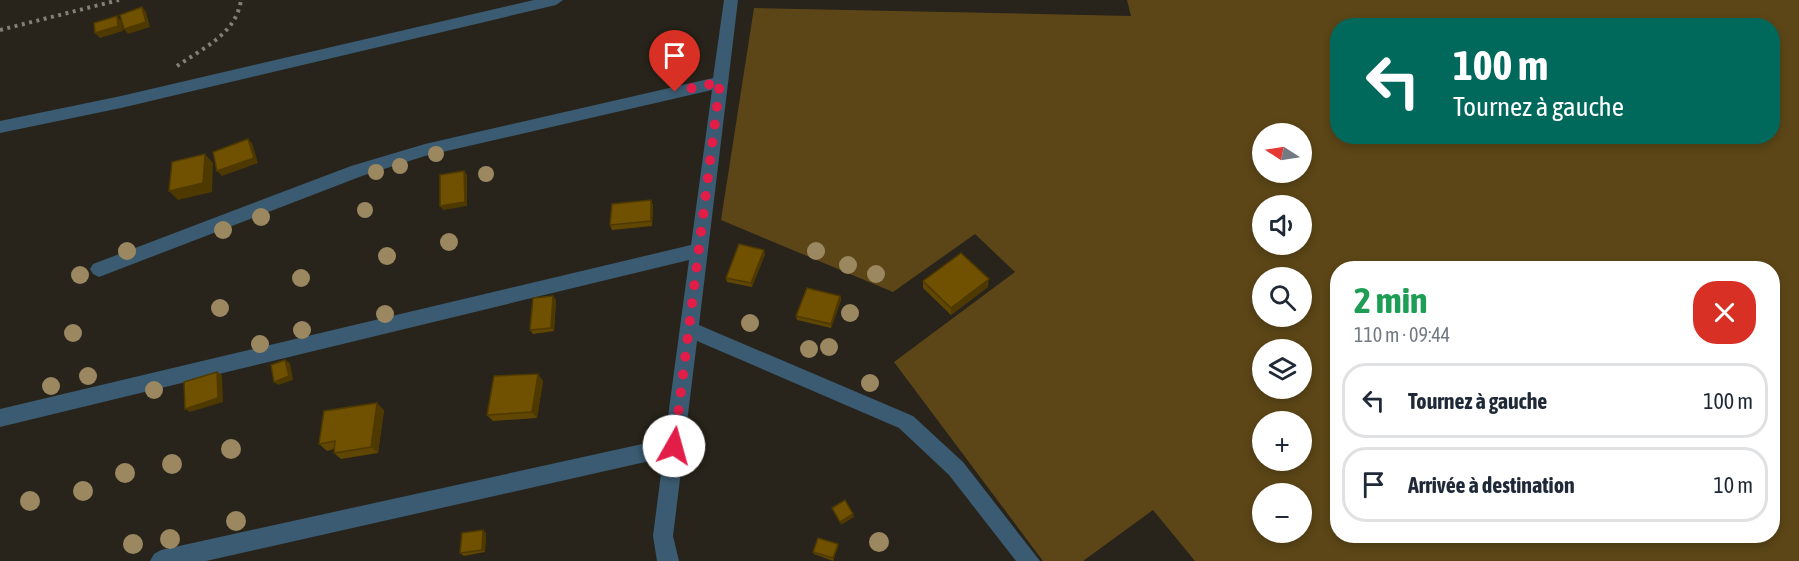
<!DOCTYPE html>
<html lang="fr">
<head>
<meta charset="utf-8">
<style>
  :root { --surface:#fff; --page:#f2f2f3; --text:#1f2937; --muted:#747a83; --line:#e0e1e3 }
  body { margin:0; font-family:"Asap Condensed",sans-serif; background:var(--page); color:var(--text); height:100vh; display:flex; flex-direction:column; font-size:22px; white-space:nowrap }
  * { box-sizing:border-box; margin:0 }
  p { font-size:20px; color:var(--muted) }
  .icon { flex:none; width:33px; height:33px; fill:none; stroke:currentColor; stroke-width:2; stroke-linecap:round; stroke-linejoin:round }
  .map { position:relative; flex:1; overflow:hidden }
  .details { position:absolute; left:1330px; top:261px; width:450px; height:282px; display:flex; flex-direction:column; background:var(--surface); border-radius:24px; box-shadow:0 3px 9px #0003 }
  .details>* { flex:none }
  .hud { position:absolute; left:1330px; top:18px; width:450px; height:126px; border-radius:24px; box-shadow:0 3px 9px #0003; background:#00695c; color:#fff; overflow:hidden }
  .needle { width:39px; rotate:282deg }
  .buttons { position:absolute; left:1252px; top:123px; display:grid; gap:12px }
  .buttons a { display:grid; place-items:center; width:60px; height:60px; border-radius:50%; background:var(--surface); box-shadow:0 3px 9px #0003; font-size:30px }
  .pin { position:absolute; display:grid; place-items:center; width:51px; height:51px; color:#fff; margin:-62px -26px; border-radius:50% 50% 50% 0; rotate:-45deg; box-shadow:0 0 6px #0007 }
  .pin .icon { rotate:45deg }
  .me { position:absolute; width:66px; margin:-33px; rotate:7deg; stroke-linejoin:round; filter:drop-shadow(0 0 4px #0008) }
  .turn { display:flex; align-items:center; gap:21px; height:126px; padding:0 24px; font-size:27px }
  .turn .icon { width:78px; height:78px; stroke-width:2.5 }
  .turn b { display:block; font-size:42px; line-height:51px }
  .round { display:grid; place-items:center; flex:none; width:63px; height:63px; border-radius:24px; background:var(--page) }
  .summary { display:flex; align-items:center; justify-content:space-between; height:102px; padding:0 24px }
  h1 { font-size:36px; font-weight:700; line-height:45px; color:#1e9e55 }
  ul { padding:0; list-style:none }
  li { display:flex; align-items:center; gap:18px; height:75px; margin:0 12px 9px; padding:0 12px; border:3px solid var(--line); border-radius:24px }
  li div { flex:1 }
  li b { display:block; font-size:22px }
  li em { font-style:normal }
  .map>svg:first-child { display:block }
</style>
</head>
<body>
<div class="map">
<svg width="1799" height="561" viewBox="0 0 1799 561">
  <rect width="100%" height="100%" fill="#28241b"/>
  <path fill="#5c4617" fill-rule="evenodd" d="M1127 0H1799V561H1195L1153 510 1083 561H1043L894 362 1015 272 975 234 893 292 721 220 754 8 1131 16ZM1338 26H1773V136H1338ZM1263 134H1302V172H1263ZM1263 206H1302V244H1263ZM1338 268H1773V536H1338ZM1263 278H1302V316H1263ZM1263 350H1302V388H1263ZM1263 422H1302V460H1263ZM1263 494H1302V532H1263Z"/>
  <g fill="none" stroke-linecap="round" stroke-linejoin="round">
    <path stroke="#827f77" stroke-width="4" stroke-dasharray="3 4.5" stroke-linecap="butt" d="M0 30 119 0
      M177 66C203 48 236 34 241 0"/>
    <path fill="#3a5b71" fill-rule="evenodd" d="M534 0H563L556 5 121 108 0 133V121L121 96Z
      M724 0H738L699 325 913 416 963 462 1040 561H1016L949 475 899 428 697 341 673 536 679 561H657L653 536 663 458 206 561H150L154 554 161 550 665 439 689 260 0 427V409L691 245 712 90 425 156 362 176 99 277 93 274 90 269 93 264 351 166 425 144 713 78Z"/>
  </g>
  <g fill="#9b8861">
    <circle cx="436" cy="154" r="8"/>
    <circle cx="400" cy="166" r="8"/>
    <circle cx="376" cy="172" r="8"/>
    <circle cx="486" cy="174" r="8"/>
    <circle cx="365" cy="210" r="8"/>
    <circle cx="261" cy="217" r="9"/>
    <circle cx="223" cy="230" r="9"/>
    <circle cx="449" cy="242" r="9"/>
    <circle cx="127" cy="251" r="9"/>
    <circle cx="816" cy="251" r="9"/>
    <circle cx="387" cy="256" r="9"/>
    <circle cx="848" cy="265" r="9"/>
    <circle cx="876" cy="274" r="9"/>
    <circle cx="80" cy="275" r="9"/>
    <circle cx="301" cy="278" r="9"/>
    <circle cx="220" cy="308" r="9"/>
    <circle cx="850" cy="313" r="9"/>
    <circle cx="385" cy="314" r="9"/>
    <circle cx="750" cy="323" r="9"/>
    <circle cx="302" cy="330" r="9"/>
    <circle cx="73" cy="333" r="9"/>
    <circle cx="260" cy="344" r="9"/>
    <circle cx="829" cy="347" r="9"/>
    <circle cx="809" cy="349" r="9"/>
    <circle cx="88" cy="376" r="9"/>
    <circle cx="870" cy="383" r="9"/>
    <circle cx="51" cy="386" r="9"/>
    <circle cx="154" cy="390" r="9"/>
    <circle cx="231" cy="449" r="10"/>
    <circle cx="172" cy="464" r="10"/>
    <circle cx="125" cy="473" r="10"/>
    <circle cx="83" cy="491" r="10"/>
    <circle cx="30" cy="501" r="10"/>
    <circle cx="236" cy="521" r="10"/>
    <circle cx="170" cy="539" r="10"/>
    <circle cx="879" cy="542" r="10"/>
    <circle cx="133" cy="544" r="10"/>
  </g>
  <path fill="#5f4601" d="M651 200 653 205 652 226 612 230 610 225Z
    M765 254 752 287 727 282 726 278Z
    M923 281 988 287 951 315 923 288Z
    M840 296 841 300 831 328 797 320 796 316Z
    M556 300 554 331 533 334 530 330Z
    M543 381 537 418 493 421 487 415Z
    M384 410 378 453 341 459 334 453V449L327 451 319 444Z
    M486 533 485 552 464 556 460 553Z
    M838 547 833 561 814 554 813 552Z"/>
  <path fill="#4e3901" d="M142 7 146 12 150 27 128 34 124 29Z
    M117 16 121 21 123 31 100 38 95 33Z
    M248 139 252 143 258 163 222 176 217 171Z
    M205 154 213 163 212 192 178 200 169 191Z
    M464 171 467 175V206L443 210 440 206Z
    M651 200 653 205 652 226 651 221Z
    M764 250 765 254 752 287 751 283Z
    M989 279 988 287 951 315V308Z
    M553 296 556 300 554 331 551 328Z
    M840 296 841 300 831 328V324Z
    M285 360 290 363 293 380 278 385 274 382Z
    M217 372 222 375 223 402 190 412 185 409Z
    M538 374 543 381 537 418 532 412Z
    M377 403 384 410 378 453 371 447Z
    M853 514 854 517 841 525 840 522Z
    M483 530 486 533 485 552 482 550Z
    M838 544V547L833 561V558Z"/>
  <path fill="#6f5101" stroke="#4e3901" stroke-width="1.5" d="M142 7 146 22 124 29 120 15Z
    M117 16 118 26 95 33 94 23Z
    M248 139 254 158 217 171 213 152Z
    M205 154 203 183 169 191 172 162Z
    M464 171 465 202 440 206V175Z
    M651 200V221L610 225 612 204Z
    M739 244 764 250 751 283 726 278Z
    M961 253 989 279 951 308 923 281Z
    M807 288 840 296 831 324 796 316Z
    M553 296 551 328 530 330 533 298Z
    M285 360 289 376 274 382 271 365Z
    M217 372 218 398 185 409 184 382Z
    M538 374 532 412 487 415 494 376Z
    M377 403 371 447 334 453 335 441 319 444 324 411Z
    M845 500 853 514 840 522 832 508Z
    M483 530 482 550 460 553 462 533Z
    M818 538 838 544 833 558 813 552Z"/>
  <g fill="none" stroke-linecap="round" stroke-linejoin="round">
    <path stroke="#e11d48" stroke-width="10" stroke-dasharray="0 18" d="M674 446 720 82 675 92"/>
  </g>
</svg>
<div class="buttons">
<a><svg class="needle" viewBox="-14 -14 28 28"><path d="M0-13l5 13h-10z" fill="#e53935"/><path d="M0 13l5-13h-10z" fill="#747a83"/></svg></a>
<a><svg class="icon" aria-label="sound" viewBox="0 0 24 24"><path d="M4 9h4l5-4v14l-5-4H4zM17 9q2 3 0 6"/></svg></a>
<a><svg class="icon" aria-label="search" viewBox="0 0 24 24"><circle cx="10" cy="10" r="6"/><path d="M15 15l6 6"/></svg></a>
<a><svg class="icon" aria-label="layers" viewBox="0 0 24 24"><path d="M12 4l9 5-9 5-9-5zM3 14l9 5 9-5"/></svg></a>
<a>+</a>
<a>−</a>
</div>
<div class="pin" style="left:675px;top:92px;background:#d93025"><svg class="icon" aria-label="arrive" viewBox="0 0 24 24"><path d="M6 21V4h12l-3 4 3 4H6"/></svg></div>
<svg class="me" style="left:674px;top:446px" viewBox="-20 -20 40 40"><circle r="19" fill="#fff"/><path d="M0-13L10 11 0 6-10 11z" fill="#e11d48"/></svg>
<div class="hud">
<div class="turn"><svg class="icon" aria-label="left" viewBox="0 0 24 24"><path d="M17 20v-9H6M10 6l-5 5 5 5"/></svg><div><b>100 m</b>Tournez à gauche</div></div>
</div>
<section class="details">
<div class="summary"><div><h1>2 min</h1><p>110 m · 09:44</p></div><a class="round" style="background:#d93025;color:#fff"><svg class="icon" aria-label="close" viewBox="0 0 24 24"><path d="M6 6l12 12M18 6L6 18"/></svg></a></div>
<ul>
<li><svg class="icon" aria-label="left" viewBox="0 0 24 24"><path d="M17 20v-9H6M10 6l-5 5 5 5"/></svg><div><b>Tournez à gauche</b></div><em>100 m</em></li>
<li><svg class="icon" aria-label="arrive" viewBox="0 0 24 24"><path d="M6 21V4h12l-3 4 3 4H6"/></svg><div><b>Arrivée à destination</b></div><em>10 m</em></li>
</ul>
</section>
</div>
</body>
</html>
